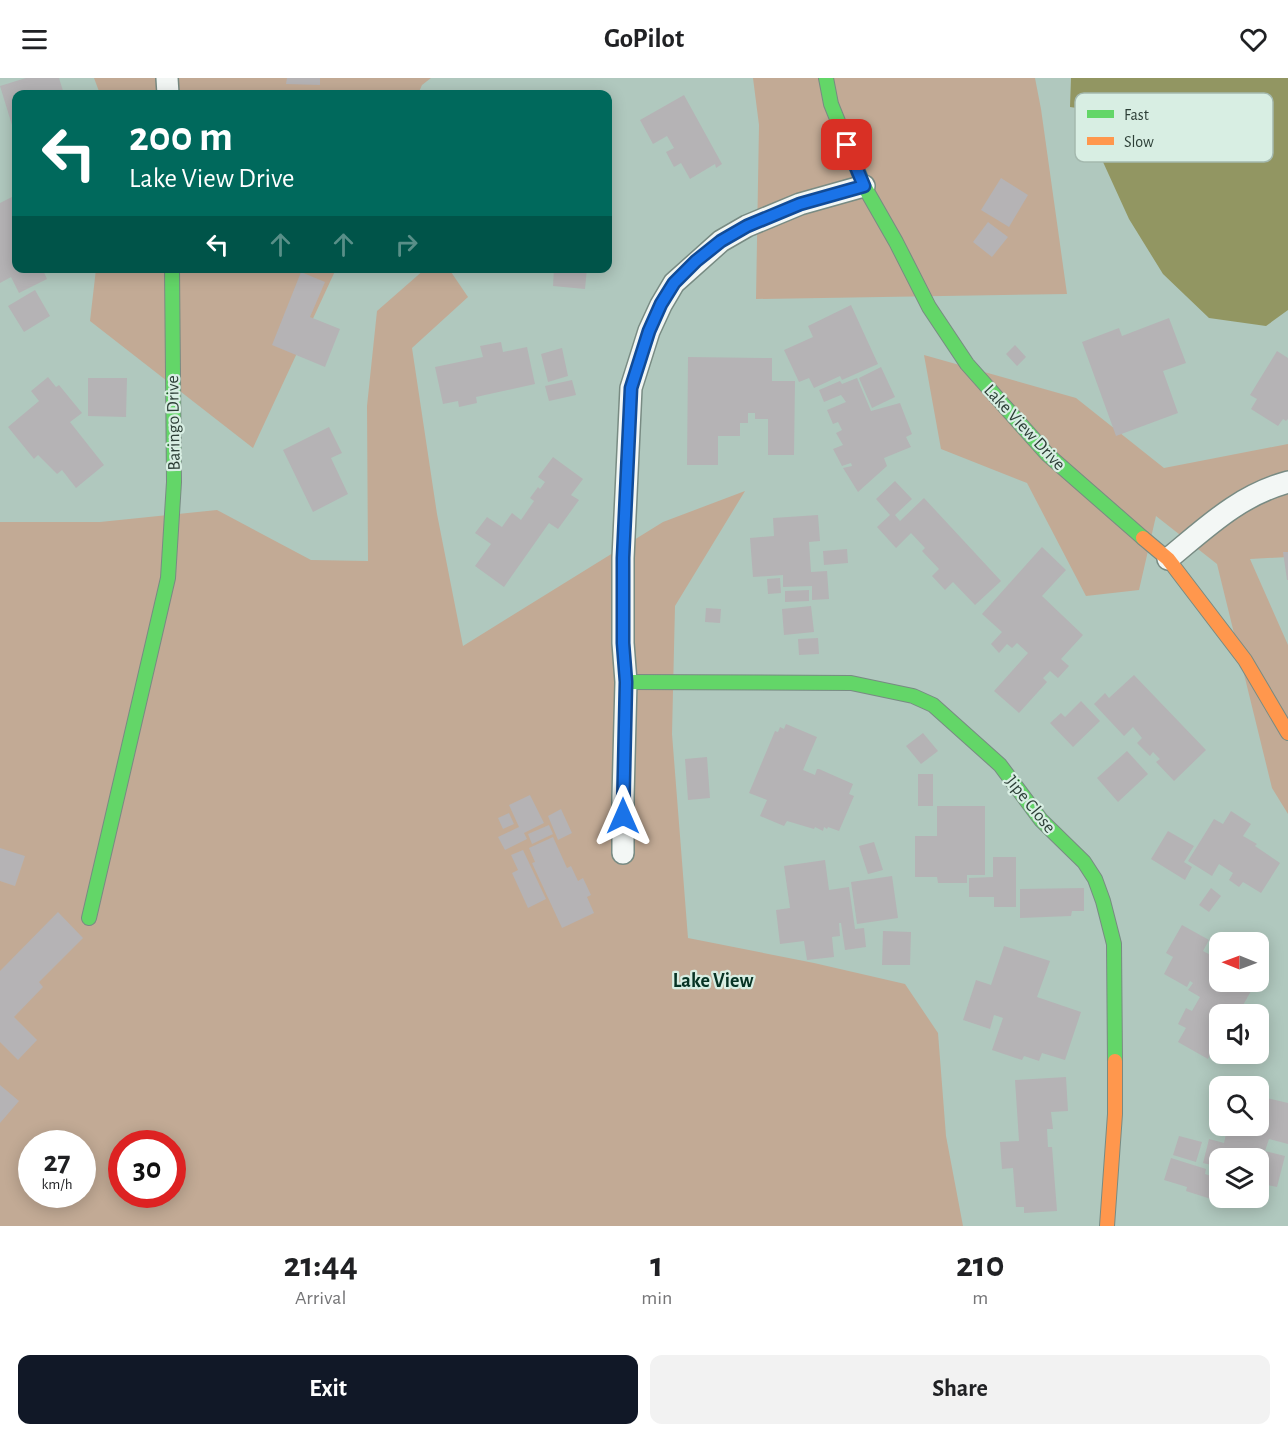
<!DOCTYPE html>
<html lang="en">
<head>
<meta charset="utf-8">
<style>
  :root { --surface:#fff; --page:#f2f2f2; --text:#202124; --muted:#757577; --accent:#111827 }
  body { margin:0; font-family:"Alegreya Sans",sans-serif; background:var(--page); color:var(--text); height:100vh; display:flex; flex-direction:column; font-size:22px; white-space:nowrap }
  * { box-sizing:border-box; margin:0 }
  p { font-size:20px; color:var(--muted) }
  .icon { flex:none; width:33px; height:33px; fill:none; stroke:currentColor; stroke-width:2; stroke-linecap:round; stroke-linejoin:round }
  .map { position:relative; height:1148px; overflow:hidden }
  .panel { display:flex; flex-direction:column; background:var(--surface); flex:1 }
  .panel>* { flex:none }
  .hud { position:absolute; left:12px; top:12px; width:600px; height:183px; border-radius:12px; box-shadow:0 3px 15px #0003; background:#00695c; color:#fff; overflow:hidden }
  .needle { width:39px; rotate:271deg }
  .fabs { position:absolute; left:1209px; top:854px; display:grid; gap:12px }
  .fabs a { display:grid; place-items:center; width:60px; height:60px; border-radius:12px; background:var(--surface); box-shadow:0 3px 15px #0003; font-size:30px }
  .speed { position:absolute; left:18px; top:1052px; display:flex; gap:12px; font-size:30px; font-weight:700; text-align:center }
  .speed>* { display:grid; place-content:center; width:78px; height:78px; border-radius:50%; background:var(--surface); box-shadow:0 3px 15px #0003; line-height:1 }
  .speed small { font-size:15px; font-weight:400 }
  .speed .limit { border:9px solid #d22; background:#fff; color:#111 }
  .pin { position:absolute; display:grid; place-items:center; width:51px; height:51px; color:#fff; margin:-26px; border-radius:12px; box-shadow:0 3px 9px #0006 }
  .me { position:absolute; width:66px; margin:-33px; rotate:0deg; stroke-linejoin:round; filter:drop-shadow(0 0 4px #0008) }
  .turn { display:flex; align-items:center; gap:21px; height:126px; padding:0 18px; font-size:27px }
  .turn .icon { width:78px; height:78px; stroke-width:2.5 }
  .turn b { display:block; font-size:42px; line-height:51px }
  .lanes { display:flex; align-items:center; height:57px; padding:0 18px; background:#0003; justify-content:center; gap:30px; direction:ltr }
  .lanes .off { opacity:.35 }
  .eta { display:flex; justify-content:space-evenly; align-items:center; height:102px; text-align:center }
  .eta b { font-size:36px; font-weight:600; line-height:42px }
  .button { display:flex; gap:12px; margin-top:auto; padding:12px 18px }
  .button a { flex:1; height:69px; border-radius:12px; background:var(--accent); color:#fff; font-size:24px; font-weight:600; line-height:69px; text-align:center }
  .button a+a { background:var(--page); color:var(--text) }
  header { display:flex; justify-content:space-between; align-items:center; height:78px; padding:0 18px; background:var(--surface); font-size:27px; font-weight:600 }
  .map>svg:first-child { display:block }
</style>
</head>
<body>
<header><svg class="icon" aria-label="menu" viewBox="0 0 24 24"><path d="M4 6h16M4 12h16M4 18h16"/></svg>GoPilot<svg class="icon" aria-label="heart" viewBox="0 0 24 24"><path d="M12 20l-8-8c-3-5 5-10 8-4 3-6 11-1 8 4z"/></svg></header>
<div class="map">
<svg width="1288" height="1148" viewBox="0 0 1288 1148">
  <rect width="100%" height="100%" fill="#b0c8be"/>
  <path fill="#c2aa95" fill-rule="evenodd" d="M94 0H431L422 7 418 16H100Z
    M753 0H1035L1041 31 1067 216 756 221 759 47Z
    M96 191H336L253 370 90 243Z
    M425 191H449L468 219 412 270 437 436 463 568 663 444 745 413 675 528 672 656 688 860 814 885 905 906 938 955 946 1058 963 1148H0V444H100L217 432 311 482 368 483 367 328 377 233ZM32 1065H82V1116H32ZM122 1065H172V1116H122Z
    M924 277 1076 320 1164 390 1288 366V479L1250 481 1288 567V736L1272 710 1217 486 1156 438 1139 512 1086 518 1027 405 941 371Z"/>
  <path fill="#929662" d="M1071 0H1288V232L1266 248 1209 240 1163 196 1129 141 1098 73V33L1070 29Z"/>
  <path fill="#b5b3b5" d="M26 0H59L64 16H16V60L0 8Z
    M287 0H320V7L286 6Z
    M684 17 722 86 716 90 715 86 690 101 681 85 674 89 666 74 674 70 667 58 653 66 640 42Z
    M1001 100 1028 117 1009 149 981 132Z
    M16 117V190H42L47 201 19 215 11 199 0 205V125Z
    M988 144 1008 159 992 179 973 164Z
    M554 190H587L585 211 553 208Z
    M301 194 325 204 310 239 340 251 325 289 272 267Z
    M35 212 50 238 24 254 8 228Z
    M851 227 878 286 842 302 840 298 814 310 809 300 799 304 784 272 813 259 808 248Z
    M1169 240 1186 285 1163 293 1178 335 1116 358 1082 264 1119 250 1122 258Z
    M501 264 503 274 527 269 535 306 476 319 477 325 459 329 458 323 443 326 435 289 483 279 480 268Z
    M1015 267 1026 279 1017 288 1006 276Z
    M562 270 568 298 548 304 541 276Z
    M1277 273 1288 280V341L1286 343 1283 341 1278 348 1251 331 1257 321 1250 317Z
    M688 279 772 280V303H795L794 377H768V341H755V335H748V345H740V358H718V387H687Z
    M881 289 895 319 872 330 859 300Z
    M48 299 56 309 59 307 82 335 70 344 104 387 76 410 62 392 57 396 38 377 34 381 8 349 39 323 31 313Z
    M88 300H127L126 339 88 338Z
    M857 300 871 333 900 325 912 356 906 359 911 369 884 380 887 388 858 414 843 390 852 388 851 385 842 388 833 371 843 367 836 355 842 352 838 344 833 346 827 332 846 324 841 317 824 324 819 312 840 303 842 306Z
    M572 302 576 317 549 323 545 308Z
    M329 349 342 375 331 380 348 416 313 434 283 372Z
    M553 379 583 401 571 417 579 422 558 451 549 445 504 509 475 488 491 466 475 455 487 439 502 449 512 435 521 442 534 423 530 420 538 409 540 411 545 404 538 399Z
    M895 403 912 421 895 437 900 443 924 420 1001 503 975 527 953 504 945 512 932 498 939 491 922 473 925 470 911 455 896 470 877 449 890 437 876 421Z
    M818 437 820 463 809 464 811 494 827 493 829 521 812 522V508L783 509V497L753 499 750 460 774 458 773 440Z
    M1042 469 1066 492 1042 518 1083 557 1061 581 1069 588 1058 600 1050 593 1043 600 1047 604 1019 635 994 613 1028 575 1017 565 1012 570 1007 566 999 575 991 566 1002 554 982 536Z
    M847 471 848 485 824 487 823 473Z
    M1283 474H1288V502H1287Z
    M780 500 781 515 768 516 767 501Z
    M809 512V523L785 524V513Z
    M811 528 814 554 784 557 782 531Z
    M706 530 721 531 720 545 705 544Z
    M818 560 819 576 799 577 798 561Z
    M1134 597 1206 672 1174 703 1156 684 1160 681 1153 674 1150 678 1137 665 1142 660 1133 649 1124 658 1094 626 1105 615 1109 620Z
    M1081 623 1100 643 1073 669 1050 645 1061 635 1065 639Z
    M786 646 817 659 803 692 815 697 817 691H819L853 706 849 716 854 718 839 753 828 749 827 751 824 749 823 753 815 749 814 751 787 743 784 748 760 738 767 722 749 715 775 653 778 654 780 649 784 651Z
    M923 655 938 673 921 686 906 668Z
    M1127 673 1148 696 1118 724 1097 700Z
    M707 679 710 720 688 722 685 681Z
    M918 696H933V728H918Z
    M530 717 544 745 524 755 527 761 505 772 498 759 519 749 509 727Z
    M937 728H985V797H967V805H938L937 799H915V758H937Z
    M561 731 572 755 558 762 548 738Z
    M1231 733 1251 746 1243 758 1257 766 1255 768 1280 785 1261 815 1243 804 1239 809 1229 802 1233 795 1219 786 1212 798 1188 783 1214 741 1223 746Z
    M509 735 514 746 503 751 498 740Z
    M549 747 553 756 532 766 528 756Z
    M1168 753 1194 768 1184 784 1192 789 1185 802 1151 781Z
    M553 759 567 790 571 788 578 803 583 800 591 817 587 819 594 835 562 850 532 785 535 784 529 770Z
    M874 764 883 792 868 796 859 768Z
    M0 770 25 778 15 808 0 803Z
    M523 772 546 821 528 830 512 795 518 792 511 777Z
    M993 779H1016V829H994V819H969V800L993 799Z
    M825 782 829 812 849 809 855 851 864 850 866 869 845 872 841 845H839L840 858 832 859 834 879 807 882 804 863 780 866 776 832 790 830 784 788Z
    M892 798 898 840 857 846 851 804Z
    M1084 810V833H1072L1071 838 1020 840V811Z
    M1211 810 1221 818 1209 834 1199 827Z
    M58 834 83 860 39 904 43 909 14 939 37 962 18 982 0 964V893Z
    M1182 847 1209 862 1203 873 1220 882V903H1234L1251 913 1238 936H1220V959L1208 981 1178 964 1186 950 1178 946 1186 930 1192 933 1200 919 1188 912 1193 905 1190 903 1187 909 1164 896 1173 879 1166 875Z
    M883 853 911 854 910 887H882Z
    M1004 868 1050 883 1037 919 1081 934 1065 982 1042 975 1039 983 1024 978 1022 982 992 972 1003 940 994 937 990 951 963 942 976 902 991 907Z
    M1066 999 1068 1033 1051 1034 1053 1051H1047L1048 1069H1052L1057 1133 1024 1135V1129H1016L1013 1090 1002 1091 1000 1064 1019 1063 1015 1002Z
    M0 1007 19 1023 0 1045Z
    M1258 1018 1288 1025V1066L1269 1061 1265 1073 1285 1078 1277 1109 1258 1105V1080H1220V1089L1203 1085 1209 1061 1224 1065 1228 1047H1258Z
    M1179 1058 1202 1064 1196 1084 1173 1077Z
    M1171 1080 1206 1091 1205 1096 1220 1101 1214 1122 1186 1113 1187 1109 1164 1102Z"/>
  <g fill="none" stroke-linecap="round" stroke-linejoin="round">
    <g stroke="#788b83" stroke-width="24">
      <path id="street" d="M167 0 168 16
        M1168 481C1207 449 1238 418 1288 404
        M623 775V719L626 604 623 565V480L631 310 649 253 661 227 674 205 721 163 747 148 800 126 864 108"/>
    </g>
    <g stroke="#788b83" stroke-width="16">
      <path id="fast" d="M826 0 831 26 864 108 896 164 929 229 967 286 1047 376 1143 460
        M626 604 851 605 913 618 933 627 1000 687 1041 742 1084 784 1095 801 1103 823 1114 866 1115 983
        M89 840 168 500 174 404 172 190"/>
    </g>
    <g stroke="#788b83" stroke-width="16">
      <path id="slow" d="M1143 460 1168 481 1245 582 1288 655
        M1107 1148 1115 1036V983"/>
    </g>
    <use href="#street" stroke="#f3f7f5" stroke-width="21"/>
    <use href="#fast" stroke="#63d668" stroke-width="14"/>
    <use href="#slow" stroke="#ff974d" stroke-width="14"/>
  </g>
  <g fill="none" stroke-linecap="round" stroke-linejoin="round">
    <g stroke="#114b97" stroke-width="15">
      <path id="route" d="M623 738 626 604 623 565V480L631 310 649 253 661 226 674 205 696 183 721 163 747 148 800 126 864 108 847 67"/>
    </g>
    <use href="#route" stroke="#1a73e8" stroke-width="10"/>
  </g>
  <g text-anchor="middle" stroke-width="4.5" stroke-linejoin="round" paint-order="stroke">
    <g font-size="18" fill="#2c3e36" stroke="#d8eee3">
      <text transform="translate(173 345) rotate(-91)" y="6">Baringo Drive</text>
      <text transform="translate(1025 349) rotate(47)" y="6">Lake View Drive</text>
      <text transform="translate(1031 726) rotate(51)" y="6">Jipe Close</text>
    </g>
    <g font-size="20" font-weight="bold" fill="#073324" stroke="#d8eee3">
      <text x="713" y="909">Lake View</text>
    </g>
  </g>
  <rect x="1075" y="15" width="198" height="69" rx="9" fill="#d8eee3" stroke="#a4b9af" stroke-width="1.5"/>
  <rect x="1087" y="32" width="27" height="8" fill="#63d668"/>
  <rect x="1087" y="59" width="27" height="8" fill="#ff974d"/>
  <g font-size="16" fill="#2c3e36">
    <text x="1124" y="42">Fast</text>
    <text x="1124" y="69">Slow</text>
  </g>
</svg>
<div class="fabs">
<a><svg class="needle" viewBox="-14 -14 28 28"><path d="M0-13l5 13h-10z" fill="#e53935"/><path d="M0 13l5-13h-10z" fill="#757577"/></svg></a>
<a><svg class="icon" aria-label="sound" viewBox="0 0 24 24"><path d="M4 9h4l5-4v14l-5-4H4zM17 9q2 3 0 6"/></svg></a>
<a><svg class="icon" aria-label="search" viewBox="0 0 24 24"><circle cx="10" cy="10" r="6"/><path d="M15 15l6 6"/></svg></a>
<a><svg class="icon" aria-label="layers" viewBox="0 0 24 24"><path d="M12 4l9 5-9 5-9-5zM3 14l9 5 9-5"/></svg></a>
</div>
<div class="speed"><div>27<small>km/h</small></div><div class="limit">30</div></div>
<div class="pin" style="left:847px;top:67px;background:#d93025"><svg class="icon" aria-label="arrive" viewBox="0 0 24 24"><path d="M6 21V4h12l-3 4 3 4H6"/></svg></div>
<svg class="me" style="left:623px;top:738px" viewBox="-20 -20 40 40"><path d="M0-17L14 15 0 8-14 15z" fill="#1a73e8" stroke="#fff" stroke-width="4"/></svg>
<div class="hud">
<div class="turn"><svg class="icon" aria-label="left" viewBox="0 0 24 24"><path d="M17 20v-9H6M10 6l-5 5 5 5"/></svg><div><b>200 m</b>Lake View Drive</div></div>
<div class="lanes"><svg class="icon" aria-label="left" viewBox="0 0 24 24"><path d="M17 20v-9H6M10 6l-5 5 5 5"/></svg><svg class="icon off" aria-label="ahead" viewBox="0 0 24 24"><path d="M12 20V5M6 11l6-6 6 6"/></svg><svg class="icon off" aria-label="ahead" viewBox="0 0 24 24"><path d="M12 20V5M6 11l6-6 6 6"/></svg><svg class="icon off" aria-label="right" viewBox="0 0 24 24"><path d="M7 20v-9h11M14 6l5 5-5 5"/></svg></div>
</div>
</div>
<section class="panel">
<div class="eta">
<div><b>21:44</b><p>Arrival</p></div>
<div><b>1</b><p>min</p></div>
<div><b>210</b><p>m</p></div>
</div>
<div class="button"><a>Exit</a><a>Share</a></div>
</section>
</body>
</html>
